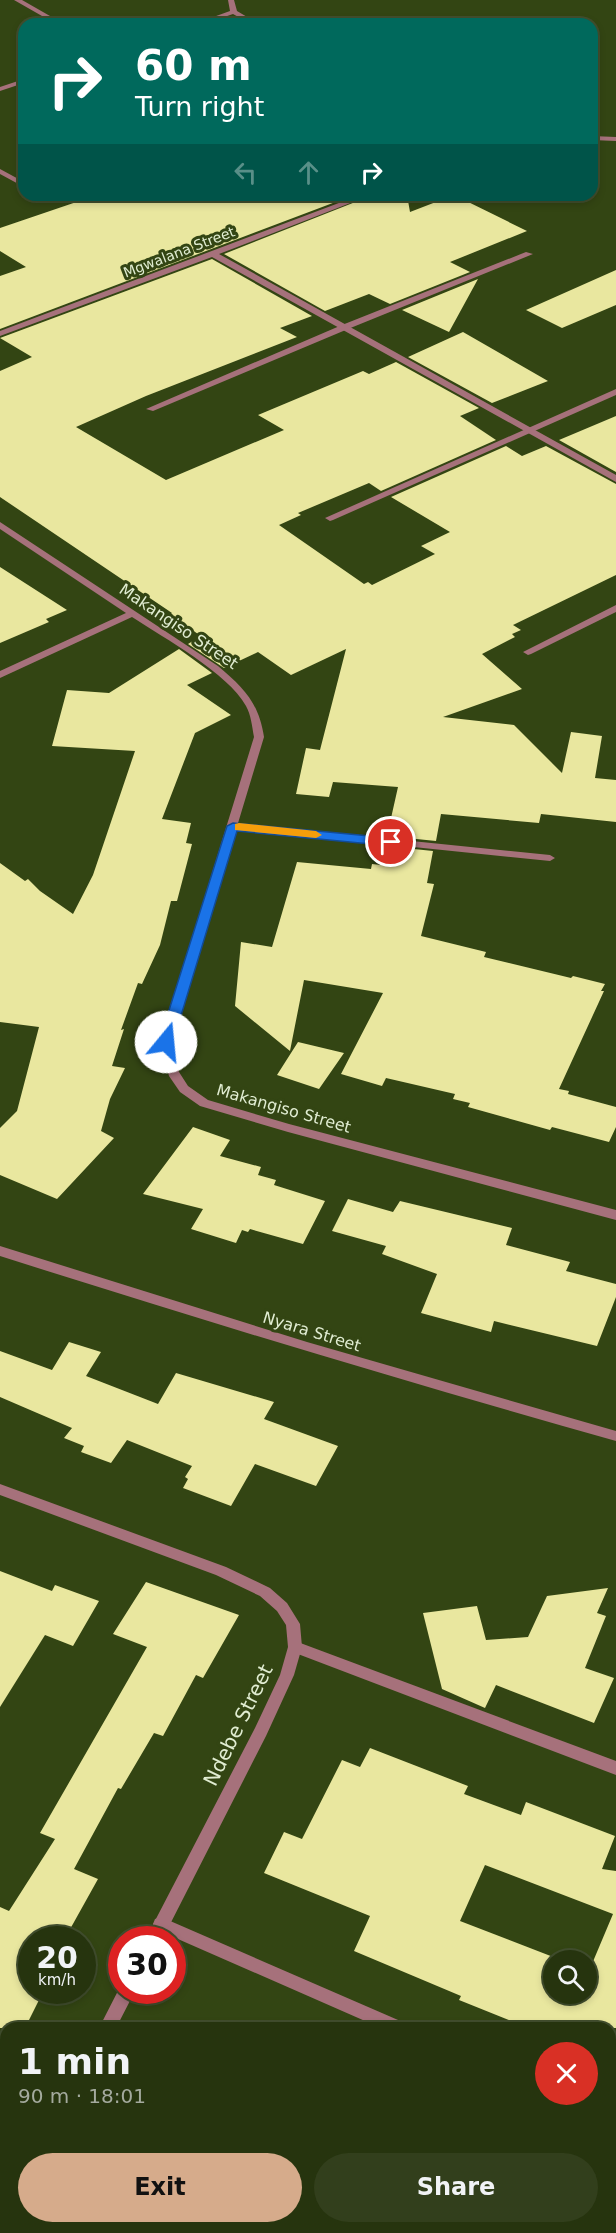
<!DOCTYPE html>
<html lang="en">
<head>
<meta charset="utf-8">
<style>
  :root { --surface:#26340e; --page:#323f1c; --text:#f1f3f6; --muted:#a4aa9e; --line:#424f2e; --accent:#d6ab8b }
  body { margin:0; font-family:"DejaVu Sans",sans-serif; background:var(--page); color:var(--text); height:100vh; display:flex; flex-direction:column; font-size:22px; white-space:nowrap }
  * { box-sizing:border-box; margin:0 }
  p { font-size:20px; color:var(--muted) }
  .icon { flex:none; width:33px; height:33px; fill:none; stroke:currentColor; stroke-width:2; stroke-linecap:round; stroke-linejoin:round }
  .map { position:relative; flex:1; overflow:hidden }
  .drawer { position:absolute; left:0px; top:2022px; width:616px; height:212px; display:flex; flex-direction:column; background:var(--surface); border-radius:18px 18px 0 0; box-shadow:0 3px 9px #0003,0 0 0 2px var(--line) }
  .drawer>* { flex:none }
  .top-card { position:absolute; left:18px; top:18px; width:580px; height:183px; border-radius:18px; box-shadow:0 3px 9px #0003,0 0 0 2px var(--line); background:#00695c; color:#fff; overflow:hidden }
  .buttons { position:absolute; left:543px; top:1950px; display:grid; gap:12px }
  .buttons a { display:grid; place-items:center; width:54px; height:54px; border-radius:50%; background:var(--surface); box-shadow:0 3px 9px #0003,0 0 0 2px var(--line); font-size:30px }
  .speed { position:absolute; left:18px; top:1926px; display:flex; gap:12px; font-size:30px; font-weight:700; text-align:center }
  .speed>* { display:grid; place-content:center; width:78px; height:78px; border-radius:50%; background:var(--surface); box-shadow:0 3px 9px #0003,0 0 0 2px var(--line); line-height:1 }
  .speed small { font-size:15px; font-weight:400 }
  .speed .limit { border:9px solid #d22; background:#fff; color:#111 }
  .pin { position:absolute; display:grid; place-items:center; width:51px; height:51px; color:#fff; margin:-26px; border:3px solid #fff; border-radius:50%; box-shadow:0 2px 6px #0007 }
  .me { position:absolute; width:66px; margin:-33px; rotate:17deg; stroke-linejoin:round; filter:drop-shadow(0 0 4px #0008) }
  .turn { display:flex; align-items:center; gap:21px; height:126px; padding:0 18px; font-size:27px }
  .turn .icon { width:78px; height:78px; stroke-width:2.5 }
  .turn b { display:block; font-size:42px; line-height:51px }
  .lanes { display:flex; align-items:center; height:57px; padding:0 18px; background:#0003; justify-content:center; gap:30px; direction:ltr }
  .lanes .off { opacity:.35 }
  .round { display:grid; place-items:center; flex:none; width:63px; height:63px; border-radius:32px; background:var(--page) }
  .headline { display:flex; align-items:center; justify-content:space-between; height:102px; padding:0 18px }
  h1 { font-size:36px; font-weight:700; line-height:45px }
  .action { display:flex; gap:12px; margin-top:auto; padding:12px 18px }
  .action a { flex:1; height:69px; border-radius:36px; background:var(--accent); color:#111; font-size:24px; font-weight:700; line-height:69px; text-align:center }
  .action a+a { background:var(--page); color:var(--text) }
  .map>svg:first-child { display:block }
</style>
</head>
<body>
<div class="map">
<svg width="616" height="2233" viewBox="0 0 616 2233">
  <rect width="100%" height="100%" fill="#334513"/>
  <path fill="#e9e79f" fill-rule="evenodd" d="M97 195H354L0 329V276L26 267 0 251V228Z
    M373 195H407L410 212 454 195 527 231 450 262 470 272 390 304 369 294 325 311 224 254Z
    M212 259 312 316 280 328 297 337 146 396 76 427 166 480 284 430 258 415 363 371 369 374 396 362 479 408 460 416 496 440 381 491 369 483 298 513 301 515 279 525 364 584 368 582 372 585 435 554 421 546 450 532 391 497 506 446 522 456 546 446 616 484V575L513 625 521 630 512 634 515 637 482 654 522 689 443 717 514 725 562 773 571 732 602 736 595 778 616 780V822L541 814 539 823 441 814 436 841 387 836 398 787 333 782 329 797 296 794 306 748 320 750 346 649 291 675 258 652 224 668 188 644 201 636 170 615 172 613 0 497V371L32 357 0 338Z
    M616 270V305L562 328 526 310Z
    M478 279 449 332 402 310Z
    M463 332 548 381 492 403 408 357Z
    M616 416V472L559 440Z
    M0 567 67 610 46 619 49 622 0 643Z
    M179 649 212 673 187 685 231 715 195 733 162 819 191 823 186 843 192 844 177 901H171L160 945 142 984 138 983 121 1030 124 1029 112 1066 125 1068 110 1099 101 1131 114 1138 57 1199 0 1175V1128L17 1111 39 1027 0 1022V863L25 881 28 879 40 891 73 914 93 875 135 751 52 746 67 690 109 693Z
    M385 846 433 851 427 883 434 884 421 936 486 952 484 957 571 978 573 976 605 984 601 991H604L559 1089 569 1091 568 1094 616 1107V1127L609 1142 552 1127 550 1130 468 1107 470 1103 453 1099 455 1094 386 1078 382 1086 341 1074 383 993 304 980 290 1051 235 1006 241 942 272 947 297 862 371 869 372 864 381 865Z
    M298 1042 344 1053 319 1089 277 1075Z
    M193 1127 230 1140 220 1156 261 1167 258 1175 276 1180 274 1185 325 1201 303 1244 250 1229 248 1232 242 1230 236 1243 191 1229 203 1209 143 1194Z
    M348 1199 393 1212 400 1201 512 1228 506 1245 570 1262 566 1271 616 1284V1297L597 1346 494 1321 491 1332 421 1313 437 1274 382 1254 386 1246 332 1231Z
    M69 1342 101 1352 86 1376 158 1404 176 1373 274 1402 264 1419 338 1446 316 1486 255 1464 231 1506 183 1488 188 1479 185 1477 192 1466 127 1440 111 1463 81 1452 84 1446 64 1438 72 1428 0 1397V1351L52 1370Z
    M0 1571 52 1591 55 1585 99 1601 73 1646 45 1635 0 1707Z
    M146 1582 239 1615 203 1678 196 1675 163 1736 154 1733 121 1789 118 1788 74 1869 98 1879 64 1940H32V1990H61L55 2002 41 1996 25 2028H0V1907L9 1911 55 1839 40 1833 147 1647 113 1634Z
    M608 1588 597 1613 606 1616 585 1668 614 1678 594 1723 496 1685 485 1708 442 1689 423 1613 477 1606 486 1640 528 1637 547 1596Z
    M370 1748 468 1786 464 1794 521 1815 526 1802 615 1836 602 1869 616 1871V2028H529L459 2000 461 1996 354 1951 370 1916 264 1873 284 1832 302 1839 342 1760 360 1767ZM485 1865 613 1914 589 1971 586 1970V1994H554V1960H561L460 1921Z"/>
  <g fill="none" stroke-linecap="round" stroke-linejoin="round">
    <path fill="#a6717b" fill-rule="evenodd" d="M14 0H22L64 24H56Z
      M0 169 24 182V187L0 174Z
      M526 252 533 254 348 329 153 411 146 409 342 325Z
      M616 389V395L333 520 330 521 325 518Z
      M616 605V612L531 654 528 655 523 652Z
      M233 823 550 855 555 858 550 861 229 828 228 826Z
      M295 1641 616 1761V1775L290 1651 288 1647 290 1643Z
      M161 1917 405 2023 407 2028H381L155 1929 153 1924 155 1919Z
      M610 2113 616 2115V2131L610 2129Z"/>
    <path fill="#a6717b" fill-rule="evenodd" d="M228 0H234L237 11 259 24H251L233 14 204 24H194L230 11Z
      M24 79V83L0 91V87Z
      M592 136 616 137V141L592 140Z
      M360 195H371L219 254 616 475V482L212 257 0 336V331Z
      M0 522 218 666C244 688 259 703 264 737L172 1042 179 1072 188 1086 208 1100 289 1124 616 1210V1220L288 1132 200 1106 180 1092 169 1076 160 1042 254 737C252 726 251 715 246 706 228 673 164 638 132 617L0 678V671L126 613 0 529Z
      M0 1246 307 1342 616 1431V1441C410 1383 204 1321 0 1256Z
      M0 1484 226 1567 270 1588 287 1603 300 1624 302 1647 294 1675 266 1736 162 1940H145L255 1728 280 1675 288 1647 286 1625 277 1611 260 1596 216 1575 0 1495Z
      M121 1985 122 1990H135L133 1995 116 2028H99Z
      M6 2214V2228H13L10 2233H0V2217Z"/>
  </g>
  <path fill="#1a73e8" stroke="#114b97" stroke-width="1.5" d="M233 823 391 838 397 842 391 846 237 831 173 1042 166 1046 161 1045 159 1042 227 826Z"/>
  <path fill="#f59e0b" d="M239 823 316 831 322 835 316 838 235 830V824Z"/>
  <g text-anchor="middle" stroke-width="6" stroke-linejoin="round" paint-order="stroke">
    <g font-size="14" fill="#e1edd2" stroke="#334513">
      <text transform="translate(179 252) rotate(-21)" y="5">Mgwalana Street</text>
    </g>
    <g font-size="16" fill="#e1edd2" stroke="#334513">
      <text transform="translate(179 626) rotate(34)" y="6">Makangiso Street</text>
      <text transform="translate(284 1108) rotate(16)" y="6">Makangiso Street</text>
      <text transform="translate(312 1331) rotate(17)" y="6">Nyara Street</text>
    </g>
    <g font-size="20" fill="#e1edd2" stroke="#334513">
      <text transform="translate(238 1725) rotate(-64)" y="7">Ndebe Street</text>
    </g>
  </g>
</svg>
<div class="buttons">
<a><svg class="icon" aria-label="search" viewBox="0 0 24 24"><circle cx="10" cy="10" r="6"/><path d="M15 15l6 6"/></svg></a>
</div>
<div class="speed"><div>20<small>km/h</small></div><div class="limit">30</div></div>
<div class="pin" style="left:391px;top:842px;background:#d93025"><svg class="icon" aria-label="arrive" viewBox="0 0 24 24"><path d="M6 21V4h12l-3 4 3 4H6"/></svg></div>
<svg class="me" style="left:166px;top:1042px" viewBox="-20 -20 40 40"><circle r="19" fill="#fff"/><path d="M0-13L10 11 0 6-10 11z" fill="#1a73e8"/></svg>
<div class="top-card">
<div class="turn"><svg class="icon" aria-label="right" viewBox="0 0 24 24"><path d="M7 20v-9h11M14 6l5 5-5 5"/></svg><div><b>60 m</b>Turn right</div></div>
<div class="lanes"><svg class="icon off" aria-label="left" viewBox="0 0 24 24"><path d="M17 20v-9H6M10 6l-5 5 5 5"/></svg><svg class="icon off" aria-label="ahead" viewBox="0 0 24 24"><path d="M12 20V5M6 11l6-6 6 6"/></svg><svg class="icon" aria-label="right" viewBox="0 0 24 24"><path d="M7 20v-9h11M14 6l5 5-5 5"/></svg></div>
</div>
<section class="drawer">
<div class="headline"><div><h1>1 min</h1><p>90 m · 18:01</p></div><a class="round" style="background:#d93025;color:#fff"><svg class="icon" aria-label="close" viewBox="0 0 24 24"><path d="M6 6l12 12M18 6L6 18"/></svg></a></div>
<div class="action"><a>Exit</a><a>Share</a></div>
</section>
</div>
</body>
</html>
